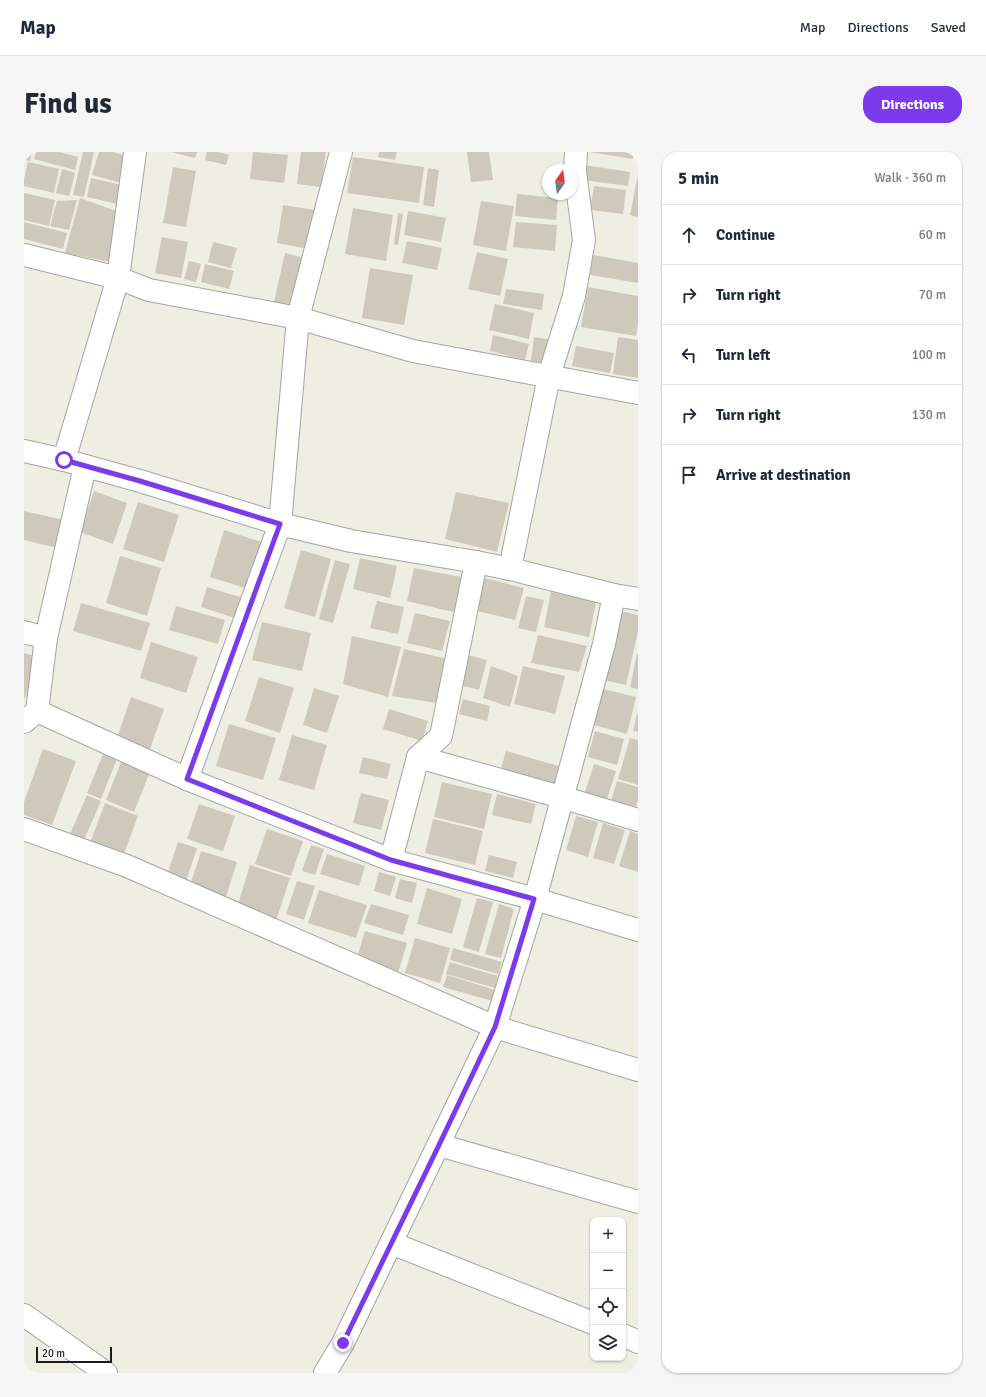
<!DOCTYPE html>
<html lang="en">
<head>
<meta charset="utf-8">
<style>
  body { margin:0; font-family:Signika,sans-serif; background:#f6f6f7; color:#1f2937 }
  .controls { position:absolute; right:12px; bottom:12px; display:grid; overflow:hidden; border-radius:8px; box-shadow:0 1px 3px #0004 }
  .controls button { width:36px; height:36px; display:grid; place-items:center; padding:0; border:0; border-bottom:1px solid #e0e1e3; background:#fff; color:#1f2937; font:20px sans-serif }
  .compass { position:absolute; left:518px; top:12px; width:36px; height:36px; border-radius:50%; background:#fff; box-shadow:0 1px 3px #0004; rotate:14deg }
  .scale { position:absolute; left:12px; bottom:10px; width:76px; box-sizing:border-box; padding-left:4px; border:2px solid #1d1d1d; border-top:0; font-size:11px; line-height:14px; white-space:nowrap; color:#1d1d1d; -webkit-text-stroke:3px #fff; paint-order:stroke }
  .stop { position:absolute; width:12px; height:12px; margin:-9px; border:3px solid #7c3aed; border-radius:50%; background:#fff }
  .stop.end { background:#7c3aed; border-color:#fff; box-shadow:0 1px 4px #0008 }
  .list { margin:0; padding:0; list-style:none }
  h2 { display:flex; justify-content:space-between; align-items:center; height:52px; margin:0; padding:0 16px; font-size:17px }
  h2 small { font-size:13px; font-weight:400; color:#747a83 }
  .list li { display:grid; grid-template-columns:26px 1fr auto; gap:12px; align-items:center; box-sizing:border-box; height:60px; padding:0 16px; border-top:1px solid #e0e1e3 }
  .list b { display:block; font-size:15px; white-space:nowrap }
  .list em { font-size:13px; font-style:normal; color:#747a83 }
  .icon { flex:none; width:22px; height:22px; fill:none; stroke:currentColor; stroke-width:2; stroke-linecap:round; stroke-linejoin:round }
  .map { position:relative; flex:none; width:614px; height:1221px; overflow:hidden; border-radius:16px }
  header { display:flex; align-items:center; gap:24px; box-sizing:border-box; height:56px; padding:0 20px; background:#fff; border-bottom:1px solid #e0e1e3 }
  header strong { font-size:19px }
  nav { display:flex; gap:22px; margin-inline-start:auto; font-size:14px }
  .intro { display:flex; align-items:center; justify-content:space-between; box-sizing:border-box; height:96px; padding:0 24px }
  h1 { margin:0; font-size:28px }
  .button { padding:10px 18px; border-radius:16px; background:#7c3aed; color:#fff; font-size:14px; font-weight:700 }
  main { display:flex; gap:24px; padding:0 24px }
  aside { flex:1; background:#fff; border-radius:16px; box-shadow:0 1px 3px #0004 }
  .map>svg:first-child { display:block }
  .building { fill:#cfc9bb }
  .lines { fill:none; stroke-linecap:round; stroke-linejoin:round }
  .street-casing { stroke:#a4a4a4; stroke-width:24 }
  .street { stroke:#fff; stroke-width:22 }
  .route { stroke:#7c3aed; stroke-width:5 }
</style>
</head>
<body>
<header>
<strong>Map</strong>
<nav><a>Map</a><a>Directions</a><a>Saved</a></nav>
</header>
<div class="intro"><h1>Find us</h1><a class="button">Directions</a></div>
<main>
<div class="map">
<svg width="614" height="1221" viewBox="0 0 614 1221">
  <rect width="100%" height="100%" fill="#efeee2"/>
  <g class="building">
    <polygon points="0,0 8,0 6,9 0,8"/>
    <polygon points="12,0 35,0 54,5 51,18 10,7"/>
    <polygon points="59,0 70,0 60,45 49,43"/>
    <polygon points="75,0 89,0 105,5 97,31 68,23"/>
    <polygon points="147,0 173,0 171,6"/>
    <polygon points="183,0 194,0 205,3 202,13 181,8"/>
    <polygon points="229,0 264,3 260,31 226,27"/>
    <polygon points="277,0 302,0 297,35 273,32"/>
    <polygon points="355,0 373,0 371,8 354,5"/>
    <polygon points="443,0 465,0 469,28 447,30"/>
    <polygon points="565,0 610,0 609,7"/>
    <polygon points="329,5 400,15 395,51 323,41"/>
    <polygon points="4,10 35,17 30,41 0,34 0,27"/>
    <polygon points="560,13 606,20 604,34 558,28"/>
    <polygon points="149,15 172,19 162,75 139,71"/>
    <polygon points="404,16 415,18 410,55 399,53"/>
    <polygon points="38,17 51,21 45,44 32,41"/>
    <polygon points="67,26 98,33 93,52 63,45"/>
    <polygon points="613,27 614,27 614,65 606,63"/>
    <polygon points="570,34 602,38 599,62 566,58"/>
    <polygon points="0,41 31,48 25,74 0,68"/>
    <polygon points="493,42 534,46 532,68 491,64"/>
    <polygon points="56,46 98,61 86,110 41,101"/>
    <polygon points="53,48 45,78 26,74 33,49"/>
    <polygon points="457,49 490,54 482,99 449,93"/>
    <polygon points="259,53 297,59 290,98 253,91"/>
    <polygon points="329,56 369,63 362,109 321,102"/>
    <polygon points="384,59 422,66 417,90 380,83"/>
    <polygon points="374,61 379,62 374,93 370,92"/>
    <polygon points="0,70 43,81 39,97 0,87"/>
    <polygon points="492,70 533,73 531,99 489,95"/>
    <polygon points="138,85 164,90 157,126 131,121"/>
    <polygon points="383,89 418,96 413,118 378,111"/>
    <polygon points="189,90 213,96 207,116 184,110"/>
    <polygon points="453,100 484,107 476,144 444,137"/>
    <polygon points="261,101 284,107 273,155 250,150"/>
    <polygon points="569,103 614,111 614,131 566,123"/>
    <polygon points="165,109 177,112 172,130 160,127"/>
    <polygon points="181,112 210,119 205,137 177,130"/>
    <polygon points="346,116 389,123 380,173 338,166"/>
    <polygon points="564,135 614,144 614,172 612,184 557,175"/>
    <polygon points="482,137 520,142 518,158 479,152"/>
    <polygon points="471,152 510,161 505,187 465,178"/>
    <polygon points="469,183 505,192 501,208 466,199"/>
    <polygon points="510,185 529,188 525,212 507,209"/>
    <polygon points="594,185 614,188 614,226 589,222"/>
    <polygon points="552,194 590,201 586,221 548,214"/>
    <polygon points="70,339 103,351 89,392 56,380"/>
    <polygon points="432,340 485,351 473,400 421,387"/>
    <polygon points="114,350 155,363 140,410 99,397"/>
    <polygon points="0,359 40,368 33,396 0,388"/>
    <polygon points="200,378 241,391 227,438 186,425"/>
    <polygon points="277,398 307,407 291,465 260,456"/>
    <polygon points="96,404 137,416 123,464 82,451"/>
    <polygon points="336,406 373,414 366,446 329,437"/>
    <polygon points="311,408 326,412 309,471 295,467"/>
    <polygon points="390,416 437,425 433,461 383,449"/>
    <polygon points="457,425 500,436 491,468 449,458"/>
    <polygon points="183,435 226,448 220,469 177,455"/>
    <polygon points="527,440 572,450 565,485 520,475"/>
    <polygon points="502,444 520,448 512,480 494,476"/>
    <polygon points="353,449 380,455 374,482 346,476"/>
    <polygon points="57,451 126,471 117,499 49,479"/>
    <polygon points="152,454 201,468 194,492 145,478"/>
    <polygon points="596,459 614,463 614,479 602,533 580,528"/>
    <polygon points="391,461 426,469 418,499 383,491"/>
    <polygon points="238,470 287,481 278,519 228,508"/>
    <polygon points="514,483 563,494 555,520 507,511"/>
    <polygon points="328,484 377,495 364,545 319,532"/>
    <polygon points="127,490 174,505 162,541 116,526"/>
    <polygon points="380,497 424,507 413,551 368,544"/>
    <polygon points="0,501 13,505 1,546 0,546"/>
    <polygon points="613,502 614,502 614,537 606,535"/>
    <polygon points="444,503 463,508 455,538 436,533"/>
    <polygon points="467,514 494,524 486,555 459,546"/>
    <polygon points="499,514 541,524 531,562 490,552"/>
    <polygon points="235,525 270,536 256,581 221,569"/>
    <polygon points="290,536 315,544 303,581 279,573"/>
    <polygon points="579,537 612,545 603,582 570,573"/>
    <polygon points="107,545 140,557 126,597 93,586"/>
    <polygon points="439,547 466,554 463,569 435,562"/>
    <polygon points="365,557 404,569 398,589 359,577"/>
    <polygon points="613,562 614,563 614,580 609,579"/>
    <polygon points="205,572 252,586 239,628 192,614"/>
    <polygon points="571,579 600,587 593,613 564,605"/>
    <polygon points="268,583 303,593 290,638 255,628"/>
    <polygon points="606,586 614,588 614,633 594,627"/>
    <polygon points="19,597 52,609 28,673 0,663 0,650"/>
    <polygon points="482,599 535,614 529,635 476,620"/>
    <polygon points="79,602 93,607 77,647 63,641"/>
    <polygon points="339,605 367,612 363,627 335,621"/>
    <polygon points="97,610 125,622 110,660 82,648"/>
    <polygon points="570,612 592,619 581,653 559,646"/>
    <polygon points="593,629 614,635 614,648 610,660 586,653"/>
    <polygon points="418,630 468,642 460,677 410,665"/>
    <polygon points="337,641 365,648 357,678 329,671"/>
    <polygon points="473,642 512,652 507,672 468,663"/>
    <polygon points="63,643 77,649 60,688 46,682"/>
    <polygon points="81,651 114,664 99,704 66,691"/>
    <polygon points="175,652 211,664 199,699 163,687"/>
    <polygon points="552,664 574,670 564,705 542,698"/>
    <polygon points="409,667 459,679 451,713 401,701"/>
    <polygon points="579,671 601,678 590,712 569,706"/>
    <polygon points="243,677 279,689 267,724 231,712"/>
    <polygon points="606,679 614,682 614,720 595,714"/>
    <polygon points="154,690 173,696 161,732 142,726"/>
    <polygon points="287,693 300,697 291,723 278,719"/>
    <polygon points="177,699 213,710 202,745 166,734"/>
    <polygon points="303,702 341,714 335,734 296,722"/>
    <polygon points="465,703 493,710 489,726 461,719"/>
    <polygon points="226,713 266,726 251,772 212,759"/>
    <polygon points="355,720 372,725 366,744 350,739"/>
    <polygon points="376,727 393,731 388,751 371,746"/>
    <polygon points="273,729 291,734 280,768 262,762"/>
    <polygon points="403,736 438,747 428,782 393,772"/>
    <polygon points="295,738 343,753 332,786 284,771"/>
    <polygon points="453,746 469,750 455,800 439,795"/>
    <polygon points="347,752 385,763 379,783 340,771"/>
    <polygon points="475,752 490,757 477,806 461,802"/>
    <polygon points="341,779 383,791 374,821 332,809"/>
    <polygon points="391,786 426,796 416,831 381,821"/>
    <polygon points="429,796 478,810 474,822 426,808"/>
    <polygon points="426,810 474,824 471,836 422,822"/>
    <polygon points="423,823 471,838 468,849 419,835"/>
  </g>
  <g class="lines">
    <defs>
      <g id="street">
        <polyline points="0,103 94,126 125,138 274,166 389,199 614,241"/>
        <polyline points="0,299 40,308 116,329 256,372 327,389 452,410 486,417 590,443 614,447"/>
        <polyline points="40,308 94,126 111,0"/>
        <polyline points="486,417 525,224 550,144 560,88 551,19 552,0"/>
        <polyline points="0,480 22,486"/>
        <polyline points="13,559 163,627 367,708 511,747 614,778"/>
        <polyline points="0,570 13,559 22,486 61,314"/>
        <polyline points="394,605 537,645 614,668"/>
        <polyline points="163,627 256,372 274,166 317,0"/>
        <polyline points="0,677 103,714 471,875 614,918"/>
        <polyline points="367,708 394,605 417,584 452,410"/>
        <polyline points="415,993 614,1050"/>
        <polyline points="0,1163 82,1221"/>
        <polyline points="569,1171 367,1091 471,875 511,747 580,492 590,443"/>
        <polyline points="599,1183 614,1190"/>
        <polyline points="301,1221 319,1191 367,1091"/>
      </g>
    </defs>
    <use href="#street" class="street-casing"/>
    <use href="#street" class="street"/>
  </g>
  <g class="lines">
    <polyline class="route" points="40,308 116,329 256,372 163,627 367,708 510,747 471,875 415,993 319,1191"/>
  </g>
</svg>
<div class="controls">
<button>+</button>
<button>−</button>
<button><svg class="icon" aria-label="locate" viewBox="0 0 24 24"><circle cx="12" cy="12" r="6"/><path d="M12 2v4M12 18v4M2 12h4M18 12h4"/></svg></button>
<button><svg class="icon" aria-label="layers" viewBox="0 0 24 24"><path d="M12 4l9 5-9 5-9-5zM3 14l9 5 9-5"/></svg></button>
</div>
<svg class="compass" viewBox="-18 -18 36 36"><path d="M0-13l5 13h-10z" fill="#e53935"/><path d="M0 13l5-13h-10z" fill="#747a83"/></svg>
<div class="scale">20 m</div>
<div class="stop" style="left:40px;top:308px"></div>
<div class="stop end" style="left:319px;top:1191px"></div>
</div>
<aside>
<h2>5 min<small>Walk · 360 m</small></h2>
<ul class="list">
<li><svg class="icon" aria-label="ahead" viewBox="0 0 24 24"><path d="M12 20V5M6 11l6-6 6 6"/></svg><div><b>Continue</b></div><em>60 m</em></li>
<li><svg class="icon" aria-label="right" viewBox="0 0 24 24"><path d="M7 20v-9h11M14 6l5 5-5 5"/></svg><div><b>Turn right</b></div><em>70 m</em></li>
<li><svg class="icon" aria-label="left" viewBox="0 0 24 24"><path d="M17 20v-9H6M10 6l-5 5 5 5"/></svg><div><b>Turn left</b></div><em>100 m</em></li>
<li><svg class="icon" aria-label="right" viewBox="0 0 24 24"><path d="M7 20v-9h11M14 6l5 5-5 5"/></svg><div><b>Turn right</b></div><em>130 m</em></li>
<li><svg class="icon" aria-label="arrive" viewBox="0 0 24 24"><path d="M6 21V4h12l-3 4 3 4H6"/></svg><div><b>Arrive at destination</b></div></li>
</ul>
</aside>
</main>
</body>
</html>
